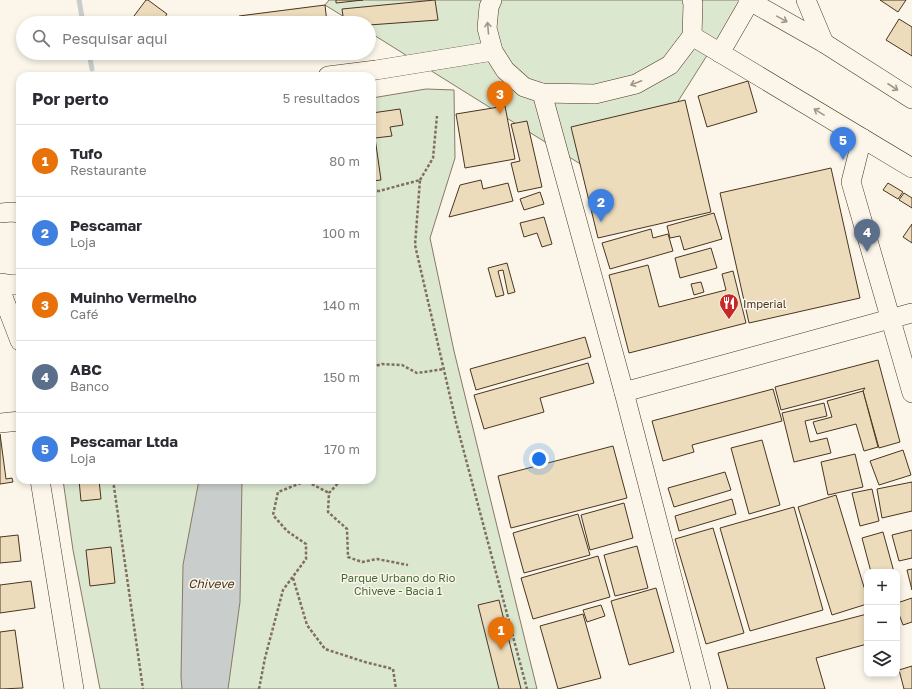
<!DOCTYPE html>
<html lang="pt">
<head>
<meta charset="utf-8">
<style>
  body { margin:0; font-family:"Golos Text",sans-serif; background:#f2f2f3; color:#2b2b33 }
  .controls { position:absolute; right:12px; bottom:12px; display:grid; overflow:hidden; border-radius:8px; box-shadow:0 2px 6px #0003 }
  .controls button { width:36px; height:36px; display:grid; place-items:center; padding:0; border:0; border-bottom:1px solid #e1e1e2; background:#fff; color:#2b2b33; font:20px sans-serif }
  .you { position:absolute; left:539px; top:459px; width:14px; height:14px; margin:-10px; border:3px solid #fff; border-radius:50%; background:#1a73e8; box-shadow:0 0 0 6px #1a73e833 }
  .badge { display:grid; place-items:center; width:26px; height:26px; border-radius:50%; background:#7c3aed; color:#fff; font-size:13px; font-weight:700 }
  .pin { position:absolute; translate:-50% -33px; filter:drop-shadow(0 1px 2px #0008) }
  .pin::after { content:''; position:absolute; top:21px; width:14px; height:12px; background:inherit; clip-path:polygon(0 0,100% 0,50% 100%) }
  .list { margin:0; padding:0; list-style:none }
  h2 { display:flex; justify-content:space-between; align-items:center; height:52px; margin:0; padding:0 16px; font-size:17px }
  h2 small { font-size:13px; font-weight:400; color:#7c7c81 }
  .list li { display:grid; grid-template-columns:26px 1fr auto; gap:12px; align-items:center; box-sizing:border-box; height:72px; padding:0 16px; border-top:1px solid #e1e1e2 }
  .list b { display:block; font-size:15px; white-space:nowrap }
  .list p { margin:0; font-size:13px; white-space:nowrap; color:#7c7c81 }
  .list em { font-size:13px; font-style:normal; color:#7c7c81 }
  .icon { flex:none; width:22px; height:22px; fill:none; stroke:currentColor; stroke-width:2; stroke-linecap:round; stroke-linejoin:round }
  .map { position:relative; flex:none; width:912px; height:689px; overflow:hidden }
  .search { position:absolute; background:#fff; box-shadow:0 2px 6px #0003; left:16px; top:16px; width:360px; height:44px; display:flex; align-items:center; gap:10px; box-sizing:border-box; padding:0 14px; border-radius:22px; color:#7c7c81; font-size:15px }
  .panel { position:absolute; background:#fff; box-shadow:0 2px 6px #0003; left:16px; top:72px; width:360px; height:412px; border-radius:12px }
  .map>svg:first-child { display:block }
  .green { fill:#dce7d0; stroke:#887966 }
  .water { fill:#c9cecd; stroke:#887966 }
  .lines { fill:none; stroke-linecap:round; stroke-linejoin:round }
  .stream { stroke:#c9cecd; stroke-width:5 }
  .building { fill:#ecdcbc; stroke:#4a3520 }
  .minor-casing { stroke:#4a3520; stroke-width:20 }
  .path { stroke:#7f6f5c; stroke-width:2.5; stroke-dasharray:3 2; stroke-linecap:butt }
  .minor { stroke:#fbf6e9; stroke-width:19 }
  .oneway { stroke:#a29684 }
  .labels { text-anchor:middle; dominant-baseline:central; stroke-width:3; stroke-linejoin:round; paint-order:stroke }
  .poi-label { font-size:11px; fill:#4a3520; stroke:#fbf6e9; text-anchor:start }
  .park-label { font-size:11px; fill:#436837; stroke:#fbf6e9 }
  .water-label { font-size:12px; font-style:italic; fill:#4a3520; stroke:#fbf6e9 }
</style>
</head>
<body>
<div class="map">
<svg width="912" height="689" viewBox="0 0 912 689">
  <rect width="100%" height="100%" fill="#fbf6e9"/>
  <g class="green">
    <polygon points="329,0 742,0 622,190 369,32 369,23 354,23 325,5"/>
    <polygon points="426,89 454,90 455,158 430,238 454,351 537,689 100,689 73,550 63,480 372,480 372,98"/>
  </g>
  <polygon class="water" points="199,480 242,480 240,602 228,689 182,689 181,677 183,565"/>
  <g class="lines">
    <g class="stream">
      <polyline points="79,0 83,23"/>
      <polyline points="89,53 92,69"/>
    </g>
  </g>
  <g class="building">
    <polygon points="146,0 148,0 167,14 161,23 145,23 134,16"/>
    <polygon points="336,0 363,0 336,3"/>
    <polygon points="435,0 438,20 369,25 369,23 344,23 342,9"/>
    <polygon points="880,0 906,0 898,12"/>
    <polygon points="325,5 327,23 240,23 239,16"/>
    <polygon points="899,19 912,27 912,56 886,40"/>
    <polygon points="748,81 757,112 707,127 698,96"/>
    <polygon points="685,100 711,212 598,238 571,127"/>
    <polygon points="505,106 515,159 465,168 456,114"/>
    <polygon points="400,109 403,125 390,127 392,136 375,138 381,180 372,181 372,113"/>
    <polygon points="527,121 542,187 518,192 511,163 520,161 511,124"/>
    <polygon points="831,168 860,298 749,323 720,193"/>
    <polygon points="481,180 483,189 508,183 513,201 449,217 460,185"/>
    <polygon points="888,183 903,192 898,199 883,190"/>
    <polygon points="540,192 544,204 524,210 520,199"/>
    <polygon points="904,193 912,198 912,208 899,200"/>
    <polygon points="714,213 722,239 684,250 680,236 670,238 667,226"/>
    <polygon points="544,217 552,244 542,247 537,233 524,237 520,223"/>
    <polygon points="912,224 912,243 903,237"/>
    <polygon points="651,229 653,238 668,234 673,251 610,269 602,243"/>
    <polygon points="711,248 717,268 680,278 675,258"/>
    <polygon points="507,263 515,292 508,294 503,270 498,271 504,295 496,297 488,268"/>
    <polygon points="648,265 659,307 726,290 722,274 733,271 746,323 629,353 609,275"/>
    <polygon points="701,282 704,292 694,295 691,284"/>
    <polygon points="585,337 591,357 476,390 470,369"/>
    <polygon points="878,360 900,442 879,448 863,391 865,388 781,410 775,387"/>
    <polygon points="588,363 594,383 540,398 544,412 484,429 474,395"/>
    <polygon points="773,389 782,421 692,445 694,452 663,461 652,421"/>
    <polygon points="863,391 878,447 864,451 856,424 817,434 813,422 832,417 827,401"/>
    <polygon points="824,403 827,416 805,421 810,442 827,438 831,453 794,462 782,413"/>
    <polygon points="0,434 6,479 12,478 13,482 0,484"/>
    <polygon points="762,440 780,505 749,514 731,448"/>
    <polygon points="613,446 627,498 511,528 498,476"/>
    <polygon points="903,450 911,475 879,485 870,461"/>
    <polygon points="855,454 863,487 828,495 821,462"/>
    <polygon points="725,472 731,490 674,507 668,488"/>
    <polygon points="79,480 99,480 101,499 81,501"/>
    <polygon points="912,482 912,511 882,518 877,489"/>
    <polygon points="872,489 879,521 860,526 852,493"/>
    <polygon points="836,495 867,597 867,604 832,615 798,507"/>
    <polygon points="732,499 736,514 679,531 675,516"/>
    <polygon points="624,503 633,538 590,550 581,515"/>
    <polygon points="794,507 823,610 750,631 720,528"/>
    <polygon points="578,514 590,555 524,573 513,533"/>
    <polygon points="713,528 744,633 706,644 675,539"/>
    <polygon points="912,530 912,558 899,561 892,535"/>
    <polygon points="883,532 894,572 871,572 862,538"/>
    <polygon points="18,535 21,561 0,563 0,537"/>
    <polygon points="637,546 648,588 615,596 604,555"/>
    <polygon points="111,547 115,583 90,586 86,550"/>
    <polygon points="598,556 610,597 533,619 521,578"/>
    <polygon points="912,569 912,590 907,570"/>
    <polygon points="31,581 35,608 0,613 0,585"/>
    <polygon points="656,588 674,652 629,665 611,601"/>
    <polygon points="912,598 912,622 903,625 897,609 897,603"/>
    <polygon points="499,600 521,689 499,689 478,605"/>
    <polygon points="601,605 605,616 587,622 583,610"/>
    <polygon points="583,614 601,678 558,689 540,626"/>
    <polygon points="867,614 867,644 816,658 825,689 728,689 718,653"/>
    <polygon points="15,630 23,688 0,689 0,632"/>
    <polygon points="912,666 912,689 904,689 899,670"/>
  </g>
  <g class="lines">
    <defs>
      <g id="minor">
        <polyline points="492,0 489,7 487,28 493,51 505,70 524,87 542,93 595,94 636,84 670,65 692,36 693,4 692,0"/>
        <polyline points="748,0 824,43 912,99"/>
        <polyline points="806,0 824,43"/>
        <polyline points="692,36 912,168"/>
        <polyline points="720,53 750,1"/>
        <polyline points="328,76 376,70 493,51"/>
        <polyline points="542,93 624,392 701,689"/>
        <polyline points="862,138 851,182 912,393"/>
        <polyline points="0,213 12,212 20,213"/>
        <polyline points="0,283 13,285 20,283"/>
        <polyline points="0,289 20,341"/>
        <polyline points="624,392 912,313"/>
        <polyline points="0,423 20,421"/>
        <polyline points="40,480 74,689"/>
      </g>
    </defs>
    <use href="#minor" class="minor-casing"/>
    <g class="path">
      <polyline points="420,180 433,158 437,116"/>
      <polyline points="372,191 379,191 420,180 415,245 456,422 527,689"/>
      <polyline points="372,367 382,364 402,365 417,373 444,369"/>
      <polyline points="113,480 143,689"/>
      <polyline points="341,480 329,493 328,512 347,529 348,557 362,562 377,559 408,565"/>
      <polyline points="293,578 307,625 325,649 365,662 393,669 396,689"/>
      <polyline points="259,689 265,658 283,590 306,559 306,544 287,531 273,515 278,492 306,481 329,493"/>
    </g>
    <use href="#minor" class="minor"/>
  </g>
  <defs><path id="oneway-shaft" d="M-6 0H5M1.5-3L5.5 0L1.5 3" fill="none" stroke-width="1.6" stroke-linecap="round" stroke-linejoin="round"/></defs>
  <g class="oneway">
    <use href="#oneway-shaft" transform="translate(782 19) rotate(29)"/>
    <use href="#oneway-shaft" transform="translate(488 28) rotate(-95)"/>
    <use href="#oneway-shaft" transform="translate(636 83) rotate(159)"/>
    <use href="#oneway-shaft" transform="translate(893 87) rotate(33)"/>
    <use href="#oneway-shaft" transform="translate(819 112) rotate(-149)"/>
  </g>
  <defs>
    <symbol id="restaurant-pin" viewBox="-11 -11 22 30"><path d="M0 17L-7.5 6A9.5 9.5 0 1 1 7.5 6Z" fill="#c62828" stroke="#fbf6e9"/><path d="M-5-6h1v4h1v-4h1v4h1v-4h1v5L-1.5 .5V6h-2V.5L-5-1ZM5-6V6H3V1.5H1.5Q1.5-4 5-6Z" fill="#fff"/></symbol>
  </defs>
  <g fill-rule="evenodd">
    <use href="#restaurant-pin" x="718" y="292" width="22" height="30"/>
  </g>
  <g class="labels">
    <g class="poi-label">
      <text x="743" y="303">Imperial</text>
    </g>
    <g class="park-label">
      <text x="398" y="577">Parque Urbano do Rio<tspan x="398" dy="13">Chiveve - Bacia 1</tspan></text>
    </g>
    <g class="water-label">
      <text x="211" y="583">Chiveve</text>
    </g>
  </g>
</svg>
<div class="controls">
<button>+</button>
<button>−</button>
<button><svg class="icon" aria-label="layers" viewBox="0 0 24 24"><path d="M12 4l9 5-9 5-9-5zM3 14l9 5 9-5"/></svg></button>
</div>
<div class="you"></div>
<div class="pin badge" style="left:501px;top:650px;background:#e8710a">1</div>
<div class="pin badge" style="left:601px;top:222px;background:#3f7fe0">2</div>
<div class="pin badge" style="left:500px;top:114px;background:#e8710a">3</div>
<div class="pin badge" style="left:867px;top:252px;background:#5c6f8a">4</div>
<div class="pin badge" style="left:843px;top:160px;background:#3f7fe0">5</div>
<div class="search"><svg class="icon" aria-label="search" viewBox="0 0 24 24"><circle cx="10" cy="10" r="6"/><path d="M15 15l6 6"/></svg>Pesquisar aqui</div>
<section class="panel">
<h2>Por perto<small>5 resultados</small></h2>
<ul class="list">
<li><span class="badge" style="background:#e8710a">1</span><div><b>Tufo</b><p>Restaurante</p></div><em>80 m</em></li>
<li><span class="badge" style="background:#3f7fe0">2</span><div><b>Pescamar</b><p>Loja</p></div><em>100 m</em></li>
<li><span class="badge" style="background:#e8710a">3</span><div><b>Muinho Vermelho</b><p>Café</p></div><em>140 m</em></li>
<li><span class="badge" style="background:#5c6f8a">4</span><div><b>ABC</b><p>Banco</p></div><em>150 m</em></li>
<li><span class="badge" style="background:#3f7fe0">5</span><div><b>Pescamar Ltda</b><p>Loja</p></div><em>170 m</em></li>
</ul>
</section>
</div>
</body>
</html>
